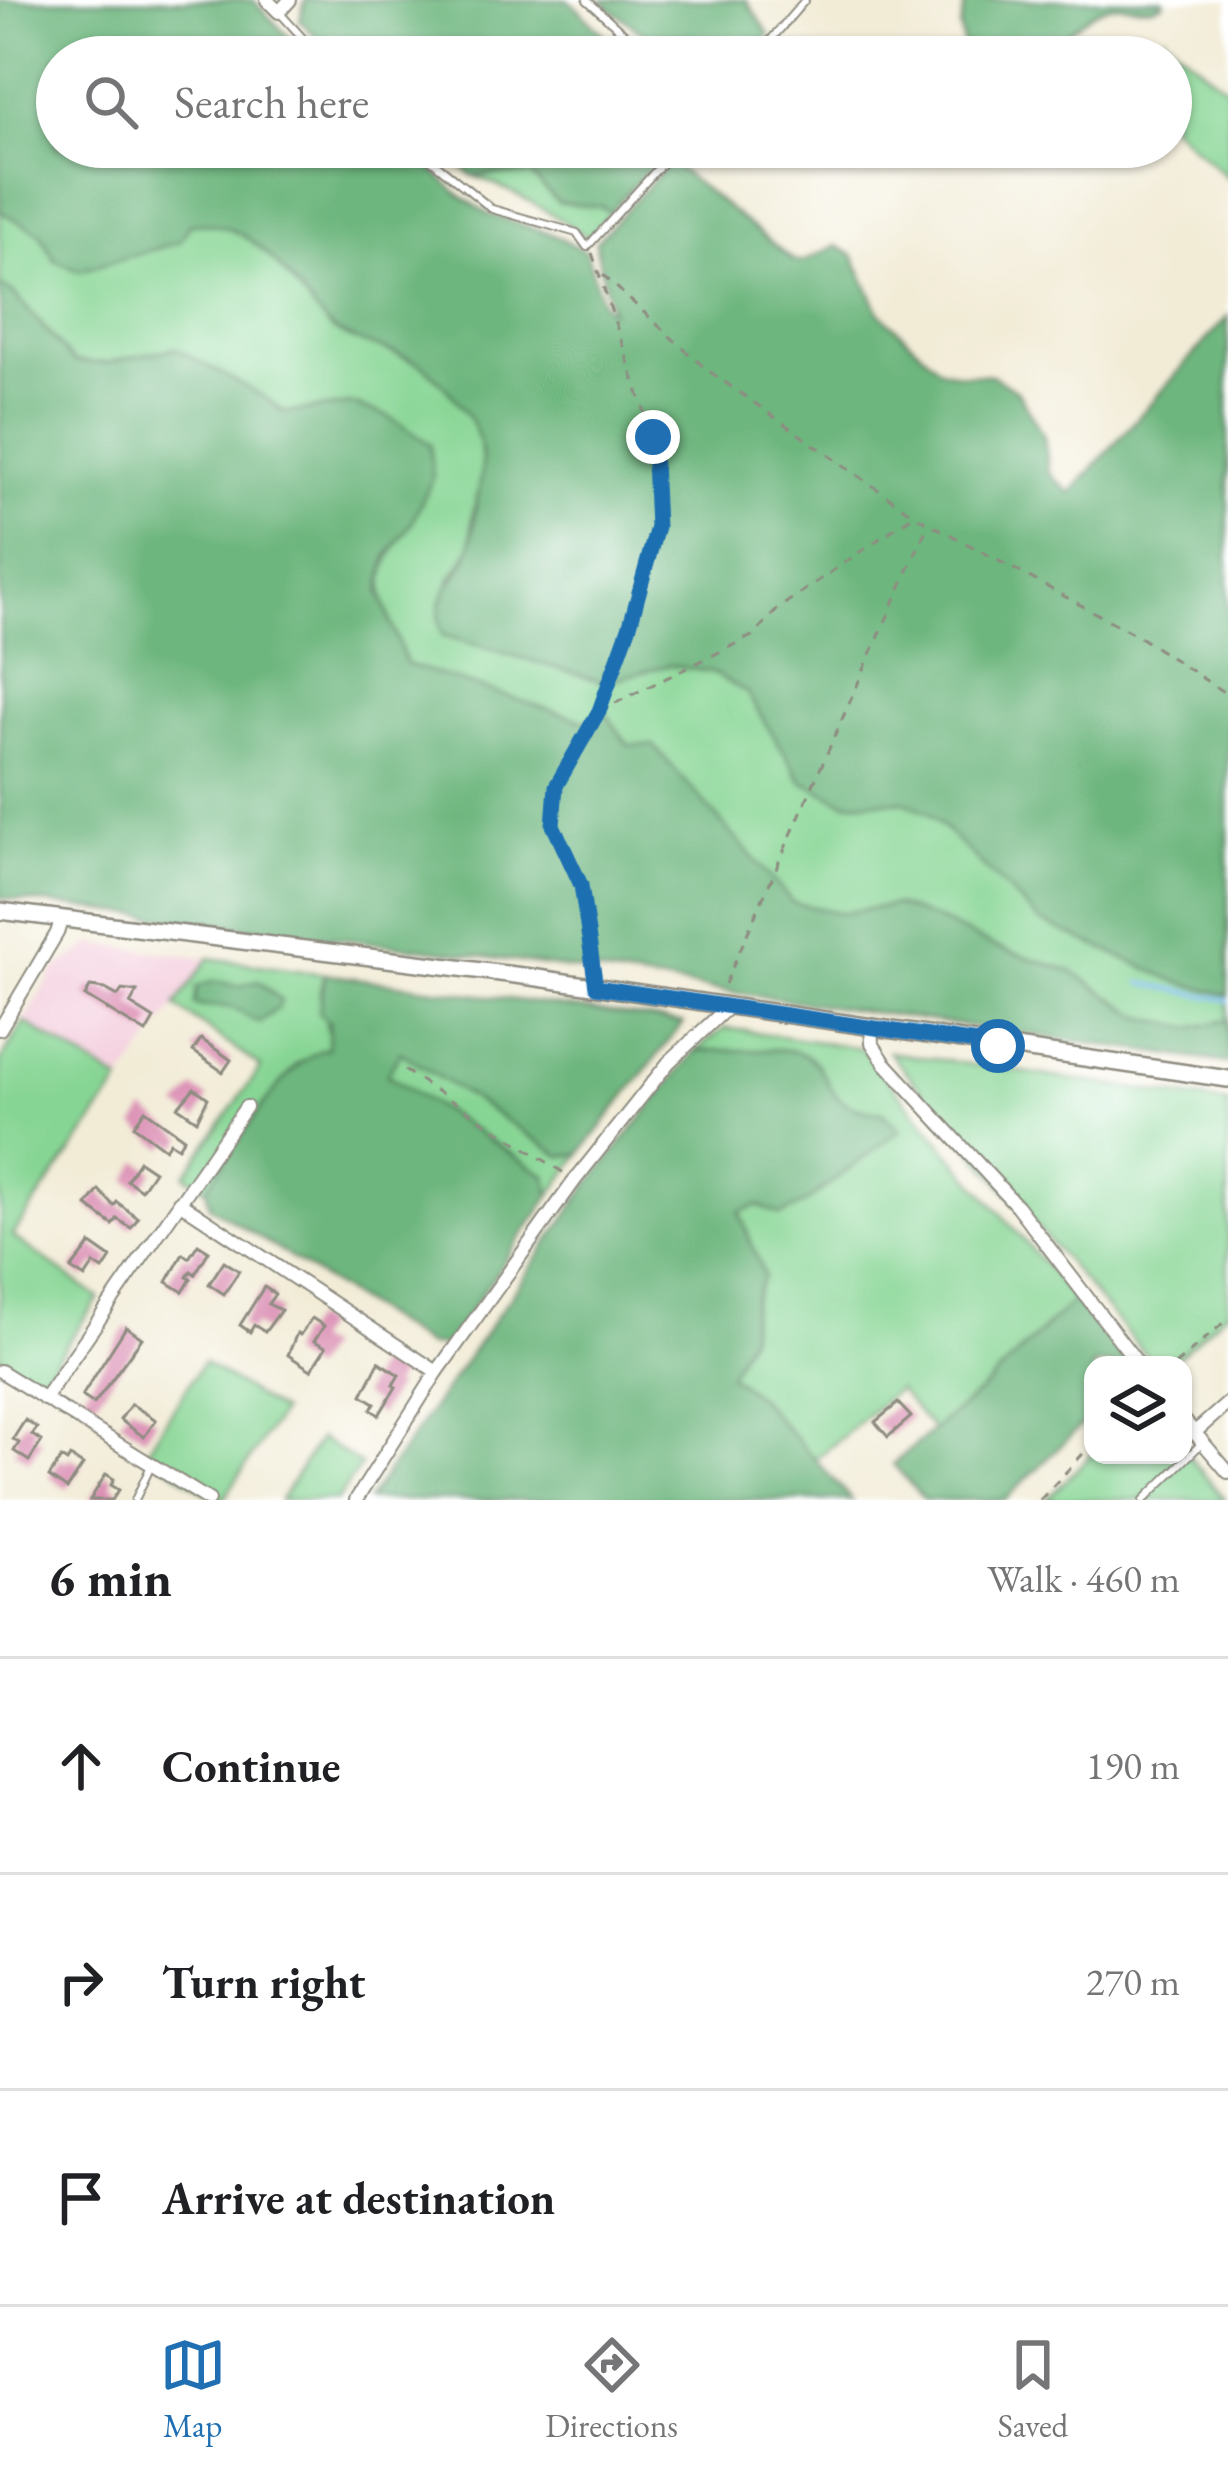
<!DOCTYPE html>
<html lang="en">
<head>
<meta charset="utf-8">
<style>
  body { margin:0; font-family:"EB Garamond",serif; background:#f2f2f2; color:#202124 }
  .controls { position:absolute; right:36px; bottom:36px; display:grid; overflow:hidden; border-radius:24px; box-shadow:0 3px 9px #0004 }
  .controls button { width:108px; height:108px; display:grid; place-items:center; padding:0; border:0; border-bottom:3px solid #e0e0e0; background:#fff; color:#202124; font:60px sans-serif }
  .stop { position:absolute; width:36px; height:36px; margin:-27px; border:9px solid #1f6fb2; border-radius:50%; background:#fff }
  .stop.end { background:#1f6fb2; border-color:#fff; box-shadow:0 3px 12px #0008 }
  .list { margin:0; padding:0; list-style:none }
  h2 { display:flex; justify-content:space-between; align-items:center; height:156px; margin:0; padding:0 48px; font-size:51px }
  h2 small { font-size:39px; font-weight:400; color:#757577 }
  .list li { display:grid; grid-template-columns:78px 1fr auto; gap:36px; align-items:center; box-sizing:border-box; height:216px; padding:0 48px; border-top:3px solid #e0e0e0 }
  .list b { display:block; font-size:45px; white-space:nowrap }
  .list em { font-size:39px; font-style:normal; color:#757577 }
  .icon { flex:none; width:66px; height:66px; fill:none; stroke:currentColor; stroke-width:2; stroke-linecap:round; stroke-linejoin:round }
  .map { position:relative; flex:none; width:1228px; height:1500px; overflow:hidden }
  .search { position:absolute; background:#fff; box-shadow:0 3px 9px #0004; left:36px; right:36px; top:36px; height:132px; display:flex; align-items:center; gap:30px; box-sizing:border-box; padding:0 42px; border-radius:66px; color:#757577; font-size:45px }
  .sheet { height:804px; background:#fff }
  nav { display:flex; justify-content:space-around; align-items:center; box-sizing:border-box; height:168px; border-top:3px solid #e0e0e0; background:#fff; font-size:33px; color:#757577 }
  nav a { display:grid; justify-items:center; gap:6px }
  nav .on { color:#1f6fb2 }
  .map>svg:first-child { display:block }
  .built { fill:#f4cfde }
  .green { fill:#87d594; stroke:#598060; stroke-width:3 }
  .forest { fill:#6db67e; stroke:#4c7054; stroke-width:3 }
  .lines { fill:none; stroke-linecap:round; stroke-linejoin:round }
  .stream { stroke:#79b9ed; stroke-width:4.5 }
  .building { fill:#db8fb4 }
  .service-casing { stroke:#8e8c81; stroke-width:10 }
  .minor-casing { stroke:#8e8c81; stroke-width:16 }
  .tertiary-casing { stroke:#8e8c81; stroke-width:20 }
  .path { stroke:#8e8c81; stroke-width:3; stroke-dasharray:9 9; stroke-linecap:butt }
  .service { stroke:#fff; stroke-width:6 }
  .minor { stroke:#fff; stroke-width:12 }
  .tertiary { stroke:#fff; stroke-width:15 }
  .route { stroke:#1f6fb2; stroke-width:15 }
</style>
</head>
<body>
<div class="map">
<svg width="1228" height="1500" viewBox="0 0 1228 1500">
  <rect width="100%" height="100%" fill="#fff"/>
  <filter id="ink" filterUnits="userSpaceOnUse"><feTurbulence type="fractalNoise" baseFrequency=".00833" numOctaves="2"/><feDisplacementMap in="SourceGraphic" scale="24" xChannelSelector="R" yChannelSelector="G"/><feConvolveMatrix kernelMatrix="1 2 1 2 8 2 1 2 1" color-interpolation-filters="sRGB"/></filter>
  <filter id="wash" filterUnits="userSpaceOnUse"><feTurbulence type="fractalNoise" baseFrequency=".004" numOctaves="4" result="noise"/><feDisplacementMap in="SourceGraphic" scale="48" xChannelSelector="R" yChannelSelector="G"/><feGaussianBlur stdDeviation="2.7" result="paint"/><feColorMatrix in="noise" values="0 0 0 0 0 0 0 0 0 0 0 0 0 0 0 0 0 1.4 0 .05"/><feComposite in="paint" operator="in"/></filter>
  <g filter="url(#wash)">
    <rect width="100%" height="100%" fill="#f2ecd7"/>
    <polygon class="built" points="93,944 209,958 121,1082 24,1022 55,969"/>
    <g class="green">
      <polygon points="1163,36 1228,89 1228,178 1171,126 1171,57 1147,57"/>
      <path d="M530,174L559,202L602,207L610,212L588,238C551,211 514,191 471,175Z"/>
      <path d="M0,211L40,233L55,260L189,224L210,222L231,227L260,244L332,329L424,365L464,407L481,440L483,473L472,517L471,548L450,580L603,682L669,665L710,672L746,692L802,781L844,802L903,801L928,813L1040,921L1178,982L1228,995V1020L1192,1028L1141,1017L1072,971L995,947L938,920L896,905L842,913L793,903L628,745L606,713L588,723L405,664C381,596 367,584 412,522L352,405L284,413L266,398L175,348L106,363L74,362L14,293L0,285Z"/>
      <polygon points="209,958 325,974 320,994 330,1042 328,1048 296,1065 206,1189 185,1175 261,1067 175,1006"/>
      <polygon points="24,1022 121,1082 12,1236 99,1298 45,1374 27,1375 0,1358 0,1062"/>
      <path d="M725,1028L861,1048L1074,1300L977,1394L933,1430L898,1389L815,1460L756,1395L729,1375L749,1336L753,1301L764,1276L739,1211L758,1205L882,1113C843,1110 833,1098 817,1065L784,1051H695Z"/>
      <polygon points="401,1051 561,1156 580,1154 551,1195 546,1176 386,1074"/>
      <polygon points="889,1052 1228,1103 1228,1310 1169,1365 1154,1365"/>
      <polygon points="203,1362 281,1412 223,1500 217,1500 146,1452"/>
      <polygon points="320,1438 361,1465 337,1500 280,1500"/>
      <polygon points="1183,1449 1225,1500 1046,1500 1093,1453 1183,1455"/>
    </g>
    <g class="forest">
      <path d="M0,0H253L308,57H57V147H407L460,195L490,215L549,233L586,251L603,305L611,310L595,243L670,162L793,260L802,262L836,246L853,255L880,313L940,369L959,374L992,375L1018,392L1044,437L1049,473L1071,493L1228,316V995L1178,982L1040,921L928,813L903,801L844,802L802,781L746,692L711,672L669,665L604,682L442,635C429,586 464,581 471,544C474,526 475,508 479,489C490,445 472,415 442,384C436,378 429,369 422,365C392,346 347,346 323,320C285,277 254,218 190,224L180,242L79,271L55,260L40,233L0,211Z"/>
      <polygon points="305,0 569,0 627,57 336,57 300,20"/>
      <path d="M600,0H746L769,35L750,57H670C649,34 623,20 600,0Z"/>
      <path d="M966,0H1164V3C1145,14 1126,1 1106,7C1083,15 1060,41 1042,57H966L960,28Z"/>
      <polygon points="438,147 668,147 610,212 602,207 558,202 530,174 471,175"/>
      <polygon points="0,285 13,293 74,362 106,363 175,348 266,398 284,413 352,404 388,416 430,444 433,478 412,522 387,557 380,592 406,664 588,722 605,712 628,745 653,745 793,903 842,913 896,905 938,920 995,947 1072,971 1141,1017 1192,1028 1228,1020 1228,1063 450,952 0,898"/>
      <path d="M325,974L683,1023L580,1154L561,1156L400,1052L387,1075L546,1176L551,1195L446,1345L428,1346L210,1206L206,1189C233,1150 287,1056 328,1048L329,1022L319,1013Z"/>
      <path d="M214,981L239,986L258,981L281,1000L278,1008L260,1022C248,1020 245,1014 235,1009C223,1003 208,1009 195,1005L197,987Z"/>
      <path d="M732,1050C752,1052 782,1046 800,1053C837,1067 815,1108 882,1112L900,1130L805,1203L781,1215L758,1205L739,1212L764,1276L753,1301L749,1336L729,1375L756,1395L852,1500H368L589,1184L695,1051Z"/>
      <polygon points="1074,1300 1129,1365 1093,1365 1093,1414 1005,1500 924,1500 893,1464 977,1394"/>
    </g>
    <g class="lines">
      <polyline class="stream" points="1141,983 1228,1000"/>
    </g>
    <g id="blocks">
      <g class="building">
        <polygon points="90,987 105,989 118,996 122,990 137,992 130,1004 154,1019 146,1033 85,996"/>
        <polygon points="201,1039 231,1060 223,1072 193,1051"/>
        <polygon points="194,1088 208,1098 197,1120 178,1107"/>
        <polygon points="145,1110 184,1138 178,1147 170,1142 165,1149 134,1126"/>
        <polygon points="139,1161 154,1171 141,1190 127,1180"/>
        <polygon points="99,1190 114,1206 117,1202 138,1218 131,1228 117,1219 113,1225 87,1206"/>
        <polygon points="91,1244 111,1258 103,1270 94,1264 85,1278 71,1269"/>
        <polygon points="198,1244 209,1251 195,1274 191,1271 187,1277 191,1279 183,1292 167,1282 183,1254 189,1258"/>
        <polygon points="224,1261 239,1271 224,1294 209,1284"/>
        <polygon points="264,1287 275,1294 268,1304 281,1310 265,1332 254,1325 250,1332 240,1325"/>
        <polygon points="312,1318 324,1326 314,1341 326,1347 311,1370 288,1355 297,1333 300,1335"/>
        <polygon points="126,1327 142,1338 94,1404 82,1396"/>
        <polygon points="379,1362 399,1375 393,1385 396,1387 379,1415 371,1409 375,1403 362,1395"/>
        <polygon points="898,1403 911,1417 888,1437 875,1422"/>
        <polygon points="131,1404 156,1420 144,1437 120,1420"/>
        <polygon points="25,1420 37,1428 32,1435 42,1441 29,1461 14,1451 19,1443 13,1439"/>
        <polygon points="70,1457 83,1465 67,1489 49,1477 61,1458 67,1462"/>
        <polygon points="106,1474 114,1479 111,1485 119,1490 112,1500 90,1500"/>
      </g>
    </g>
  </g>
  <g filter="url(#ink)">
    <use href="#blocks" fill-opacity="0" stroke="#8e8c81" stroke-width="3"/>
    <g class="lines">
      <defs>
        <g id="service">
          <polyline points="587,0 650,57"/>
          <polyline points="279,12 320,57"/>
          <polyline points="756,57 805,0"/>
          <polyline points="415,147 492,209 577,233 587,247 677,147"/>
          <polyline points="135,1500 150,1468"/>
          <polyline points="1144,1500 1202,1443"/>
        </g>
        <g id="minor">
          <polyline points="267,0 279,12 290,0"/>
          <polyline points="871,1027 872,1043 885,1063 1017,1206 1139,1365"/>
          <polyline points="0,1029 57,933 62,918"/>
          <polyline points="179,1202 437,1372"/>
          <polyline points="0,1371 209,1500"/>
          <polyline points="44,1399 246,1107"/>
          <polyline points="1183,1419 1228,1472"/>
          <polyline points="1194,1433 1228,1403"/>
          <polyline points="356,1500 437,1372 575,1180 669,1062 728,1007"/>
        </g>
        <polyline id="tertiary" points="0,911 531,977 1228,1079"/>
      </defs>
      <use href="#service" class="service-casing"/>
      <use href="#minor" class="minor-casing"/>
      <use href="#tertiary" class="tertiary-casing"/>
      <g class="path">
        <polyline points="592,253 653,437 657,527 630,625 599,711 556,786 553,825 581,885 595,973"/>
        <polyline points="603,275 706,369 913,514"/>
        <polyline points="599,711 752,636 780,607 914,515 1138,636 1228,695"/>
        <polyline points="725,984 928,525"/>
        <polyline points="404,1070 564,1173"/>
        <polyline points="1175,1365 1228,1319"/>
        <polyline points="1040,1500 1093,1443"/>
      </g>
      <use href="#service" class="service"/>
      <use href="#minor" class="minor"/>
      <use href="#tertiary" class="tertiary"/>
    </g>
  </g>
  <g class="lines" filter="url(#ink)">
    <polyline class="route" points="653,437 657,527 630,625 599,711 556,786 553,825 581,885 596,987 998,1046"/>
  </g>
</svg>
<div class="controls">
<button><svg class="icon" aria-label="layers" viewBox="0 0 24 24"><path d="M12 4l9 5-9 5-9-5zM3 14l9 5 9-5"/></svg></button>
</div>
<div class="stop" style="left:998px;top:1046px"></div>
<div class="stop end" style="left:653px;top:437px"></div>
<div class="search"><svg class="icon" aria-label="search" viewBox="0 0 24 24"><circle cx="10" cy="10" r="6"/><path d="M15 15l6 6"/></svg>Search here</div>
</div>
<section class="sheet">
<h2>6 min<small>Walk · 460 m</small></h2>
<ul class="list">
<li><svg class="icon" aria-label="ahead" viewBox="0 0 24 24"><path d="M12 20V5M6 11l6-6 6 6"/></svg><div><b>Continue</b></div><em>190 m</em></li>
<li><svg class="icon" aria-label="right" viewBox="0 0 24 24"><path d="M7 20v-9h11M14 6l5 5-5 5"/></svg><div><b>Turn right</b></div><em>270 m</em></li>
<li><svg class="icon" aria-label="arrive" viewBox="0 0 24 24"><path d="M6 21V4h12l-3 4 3 4H6"/></svg><div><b>Arrive at destination</b></div></li>
</ul>
</section>
<nav>
<a class="on"><svg class="icon" aria-label="map" viewBox="0 0 24 24"><path d="M3 6l6-2 6 2 6-2v14l-6 2-6-2-6 2zM9 4v14M15 6v14"/></svg>Map</a>
<a><svg class="icon" aria-label="directions" viewBox="0 0 24 24"><path d="M12 3l9 9-9 9-9-9zM9 14v-3h6M13 9l2 2-2 2"/></svg>Directions</a>
<a><svg class="icon" aria-label="saved" viewBox="0 0 24 24"><path d="M7 4h10v16l-5-4-5 4z"/></svg>Saved</a>
</nav>
</body>
</html>
